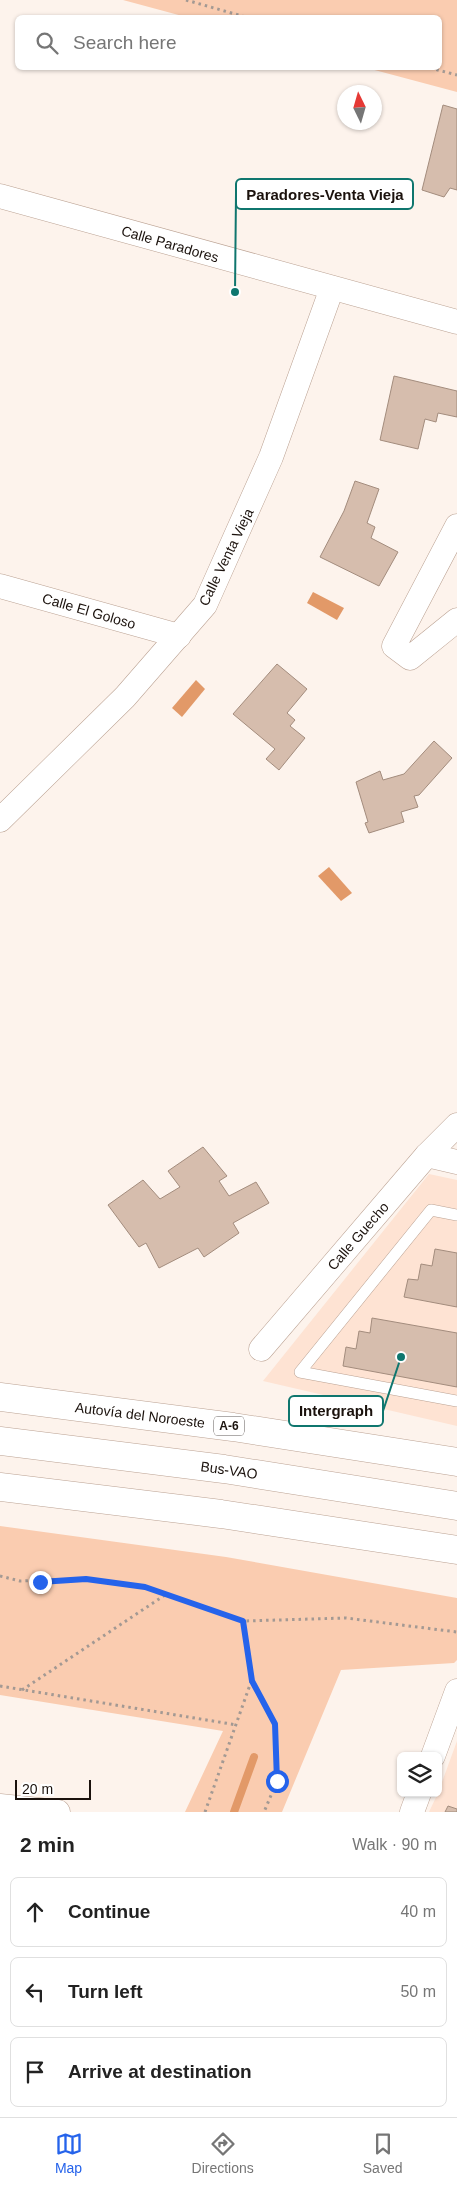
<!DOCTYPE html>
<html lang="en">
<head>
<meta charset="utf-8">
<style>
  body { margin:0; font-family:Arial,sans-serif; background:#f6f6f6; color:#222 }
  .controls { position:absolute; right:15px; bottom:15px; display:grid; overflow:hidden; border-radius:8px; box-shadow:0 1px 4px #0004 }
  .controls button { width:45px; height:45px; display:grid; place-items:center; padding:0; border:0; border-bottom:1px solid #e0e0e0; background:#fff; color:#222; font:25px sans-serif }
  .compass { position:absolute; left:337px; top:85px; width:45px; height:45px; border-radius:50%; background:#fff; box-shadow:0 1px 4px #0004; rotate:355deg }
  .scale { position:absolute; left:15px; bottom:12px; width:76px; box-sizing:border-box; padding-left:5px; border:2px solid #1b120d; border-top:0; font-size:14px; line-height:18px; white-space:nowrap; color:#1b120d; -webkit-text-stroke:4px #fff; paint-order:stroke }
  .stop { position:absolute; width:15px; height:15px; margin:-11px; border:4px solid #2563eb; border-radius:50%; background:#fff }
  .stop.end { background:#2563eb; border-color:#fff; box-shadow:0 1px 5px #0008 }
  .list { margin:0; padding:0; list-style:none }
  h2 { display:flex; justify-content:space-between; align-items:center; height:65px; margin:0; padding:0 20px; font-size:21px }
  h2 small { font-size:16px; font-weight:400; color:#767676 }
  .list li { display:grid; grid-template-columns:32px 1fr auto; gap:15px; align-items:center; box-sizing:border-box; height:70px; margin:0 10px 10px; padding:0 10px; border:1px solid #e0e0e0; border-radius:8px }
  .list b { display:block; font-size:19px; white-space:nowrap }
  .list em { font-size:16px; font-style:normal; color:#767676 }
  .icon { flex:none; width:28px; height:28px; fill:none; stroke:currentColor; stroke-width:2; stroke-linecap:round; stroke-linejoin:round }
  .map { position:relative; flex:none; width:457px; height:1812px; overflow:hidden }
  .search { position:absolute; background:#fff; box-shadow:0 1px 4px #0004; left:15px; right:15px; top:15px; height:55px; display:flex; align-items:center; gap:12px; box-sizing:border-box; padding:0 18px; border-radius:8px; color:#767676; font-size:19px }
  .sheet { height:305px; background:#fff }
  nav { display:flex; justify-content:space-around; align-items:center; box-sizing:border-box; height:70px; border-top:1px solid #e0e0e0; background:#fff; font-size:14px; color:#767676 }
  nav a { display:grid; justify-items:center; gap:2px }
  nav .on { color:#2563eb }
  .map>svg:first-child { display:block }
  .built { fill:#fee3d3 }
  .green { fill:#faccb0 }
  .water { fill:#e29968 }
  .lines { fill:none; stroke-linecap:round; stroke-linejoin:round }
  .stream { stroke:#e29968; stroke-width:8 }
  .building { fill:#d6bdad; stroke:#a38c7d }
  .lane-casing { stroke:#bba293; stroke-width:12 }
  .street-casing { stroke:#bba293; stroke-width:25 }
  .highway-casing { stroke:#bba293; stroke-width:29 }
  .path { stroke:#a39993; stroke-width:3; stroke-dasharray:2.5 4; stroke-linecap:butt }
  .lane { stroke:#fff; stroke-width:11 }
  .street { stroke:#fff; stroke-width:24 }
  .highway { stroke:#fff; stroke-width:28 }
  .route { stroke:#2563eb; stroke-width:6 }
  .labels { text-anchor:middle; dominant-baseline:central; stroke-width:4; stroke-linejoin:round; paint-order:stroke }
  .shield { fill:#fff; stroke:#5f5956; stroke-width:1 }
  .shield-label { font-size:12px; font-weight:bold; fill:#1b120d }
  .street-label { font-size:14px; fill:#1b120d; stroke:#fff }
  .leader { fill:none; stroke:#0f766e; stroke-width:2 }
  .callout-dot { fill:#0f766e; stroke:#fff; stroke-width:2 }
  .callout { fill:#fff; stroke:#0f766e; stroke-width:2 }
  .callout-label { font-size:15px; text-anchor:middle; font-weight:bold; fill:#1b120d }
</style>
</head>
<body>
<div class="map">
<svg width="457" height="1812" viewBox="0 0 457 1812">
  <rect width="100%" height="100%" fill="#fdf3ec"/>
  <g class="built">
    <polygon points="429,1174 457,1180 457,1426 263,1381"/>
    <polygon points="457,1741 457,1812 429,1812 438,1793"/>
  </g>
  <g class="green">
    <polygon points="123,0 457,0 457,92 367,68 440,68 440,18 186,17"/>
    <polygon points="0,1526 226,1557 457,1598 457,1660 454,1663 341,1670 282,1812 185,1812 223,1731 0,1695"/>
  </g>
  <g class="water">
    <polygon points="313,592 344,608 337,620 307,603"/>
    <polygon points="196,680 205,689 182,717 172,708"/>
    <polygon points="329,867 352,893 341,901 318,876"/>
  </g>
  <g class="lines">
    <polyline class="stream" points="234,1812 254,1757"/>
  </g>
  <g class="building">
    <polygon points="443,105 457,109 457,190 450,188 444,197 422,190"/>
    <polygon points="394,376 457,391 457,417 438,413 436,422 425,419 418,449 380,440"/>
    <polygon points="355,481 379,489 367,523 375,527 371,538 398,552 379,586 320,557 344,511"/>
    <polygon points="277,664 307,689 287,713 295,720 290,726 305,738 279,770 266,759 275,749 233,714"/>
    <polygon points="434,741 452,758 419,795 414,796 418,807 401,812 404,822 369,833 365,823 368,822 356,782 380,771 383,780 404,774"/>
    <polygon points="203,1147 227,1176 219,1181 229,1196 256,1182 269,1203 233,1223 239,1233 204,1257 198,1248 159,1268 146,1243 139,1247 108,1205 143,1180 160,1199 180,1187 168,1171"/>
    <polygon points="435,1249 457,1253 457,1307 404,1297 408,1279 418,1280 421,1264 432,1266"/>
    <polygon points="372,1318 457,1333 457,1387 343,1366 346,1347 356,1349 359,1331 370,1333"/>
    <polygon points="448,1806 457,1809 457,1812 445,1812"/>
  </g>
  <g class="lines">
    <defs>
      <polyline id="lane" points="457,1215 431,1210 300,1372 457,1401"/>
      <g id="street">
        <polyline points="0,196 457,322"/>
        <polyline points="457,526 394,646 410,658 457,620"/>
        <polyline points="0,586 179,636"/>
        <polyline points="0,820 125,697 205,605 271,457 332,288"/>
        <polyline points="427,1155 457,1162"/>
        <polyline points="261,1349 427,1155 457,1125"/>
        <polyline points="433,1756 457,1691"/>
        <polyline points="0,1806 58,1812"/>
        <polyline points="412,1812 419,1793"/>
      </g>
      <g id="highway">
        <polyline points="0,1397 233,1427 457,1462"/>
        <polyline points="0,1441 224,1469 457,1506"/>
        <polyline points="0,1487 221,1514 457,1550"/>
      </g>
    </defs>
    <use href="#lane" class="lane-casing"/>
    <use href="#street" class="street-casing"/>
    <use href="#highway" class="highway-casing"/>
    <g class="path">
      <polyline points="186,0 249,18"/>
      <polyline points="430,68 457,75"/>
      <polyline points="0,1576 20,1581 86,1579 145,1587 243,1621 346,1618 457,1632"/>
      <polyline points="243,1621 252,1681 275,1724 277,1781 264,1812"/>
      <polyline points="0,1686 237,1725"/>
      <polyline points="22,1690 165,1595"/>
      <polyline points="205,1812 251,1682"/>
    </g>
    <use href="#lane" class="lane"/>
    <use href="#street" class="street"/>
    <use href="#highway" class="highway"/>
  </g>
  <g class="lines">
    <polyline class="route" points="40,1582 86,1579 145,1587 243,1621 252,1681 275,1724 277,1781"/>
  </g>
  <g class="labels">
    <rect class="shield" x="214" y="1416.5" width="30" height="19" rx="4"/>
    <g class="shield-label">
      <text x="229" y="1426">A-6</text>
    </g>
    <g class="street-label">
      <text transform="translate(170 244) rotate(16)">Calle Paradores</text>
      <text transform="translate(226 557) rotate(-64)">Calle Venta Vieja</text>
      <text transform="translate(89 611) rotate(16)">Calle El Goloso</text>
      <text transform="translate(358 1236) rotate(-49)">Calle Guecho</text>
      <text transform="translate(140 1415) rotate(7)">Autovía del Noroeste</text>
      <text transform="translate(229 1470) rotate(8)">Bus-VAO</text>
    </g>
  </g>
  <path class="leader" d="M235 292L236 194M401 1357L383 1411"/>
  <g class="callout-dot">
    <circle cx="235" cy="292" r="5"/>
    <circle cx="401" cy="1357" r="5"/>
  </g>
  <g class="callout">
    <rect x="236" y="179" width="177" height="30" rx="5"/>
    <rect x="289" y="1396" width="94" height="30" rx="5"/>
  </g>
  <g class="callout-label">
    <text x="325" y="200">Paradores-Venta Vieja</text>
    <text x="336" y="1416">Intergraph</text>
  </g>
</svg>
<div class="controls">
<button><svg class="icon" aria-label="layers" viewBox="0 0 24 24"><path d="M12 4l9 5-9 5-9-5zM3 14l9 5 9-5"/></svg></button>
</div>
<svg class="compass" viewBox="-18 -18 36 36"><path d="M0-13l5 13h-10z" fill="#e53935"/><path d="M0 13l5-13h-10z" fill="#767676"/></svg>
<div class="scale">20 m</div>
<div class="stop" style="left:277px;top:1781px"></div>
<div class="stop end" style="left:40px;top:1582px"></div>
<div class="search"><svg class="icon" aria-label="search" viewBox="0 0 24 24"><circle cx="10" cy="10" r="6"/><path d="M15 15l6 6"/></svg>Search here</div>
</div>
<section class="sheet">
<h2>2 min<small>Walk · 90 m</small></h2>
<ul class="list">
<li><svg class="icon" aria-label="ahead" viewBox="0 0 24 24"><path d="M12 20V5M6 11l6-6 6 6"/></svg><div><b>Continue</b></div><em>40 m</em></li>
<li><svg class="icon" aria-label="left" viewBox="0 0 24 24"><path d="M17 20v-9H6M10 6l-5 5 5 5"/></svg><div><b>Turn left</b></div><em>50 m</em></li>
<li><svg class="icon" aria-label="arrive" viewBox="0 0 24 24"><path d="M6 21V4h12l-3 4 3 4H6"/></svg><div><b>Arrive at destination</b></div></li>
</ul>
</section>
<nav>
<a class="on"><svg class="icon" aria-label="map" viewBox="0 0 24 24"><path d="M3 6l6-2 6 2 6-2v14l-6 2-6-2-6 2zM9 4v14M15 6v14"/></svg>Map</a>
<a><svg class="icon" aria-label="directions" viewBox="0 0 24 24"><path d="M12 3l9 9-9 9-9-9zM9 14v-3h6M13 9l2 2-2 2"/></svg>Directions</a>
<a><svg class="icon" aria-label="saved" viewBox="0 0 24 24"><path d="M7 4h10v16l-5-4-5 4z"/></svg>Saved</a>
</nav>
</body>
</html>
